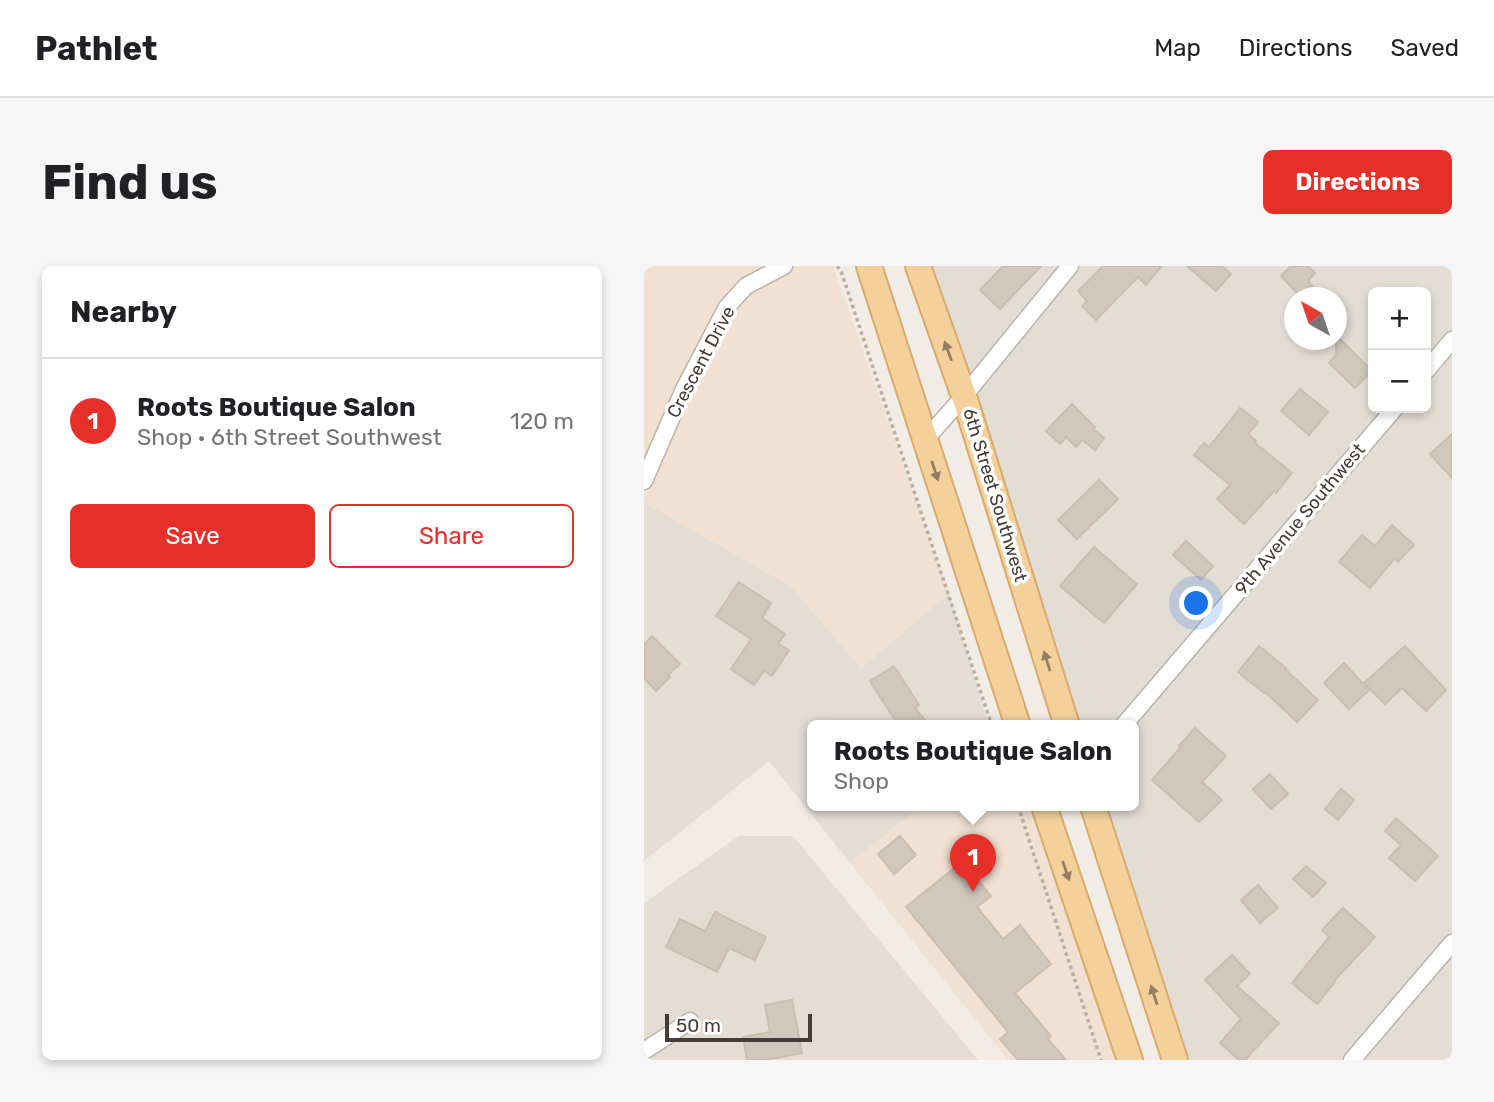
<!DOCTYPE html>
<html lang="en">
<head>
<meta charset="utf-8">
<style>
  body { margin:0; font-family:Rubik,sans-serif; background:#f6f6f6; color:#202124 }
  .controls { position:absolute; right:21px; top:21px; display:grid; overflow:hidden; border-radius:10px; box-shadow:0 4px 10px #0003 }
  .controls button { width:63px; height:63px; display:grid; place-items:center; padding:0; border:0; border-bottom:2px solid #e0e0e0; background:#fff; color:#202124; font:35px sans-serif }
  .compass { position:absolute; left:640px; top:21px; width:63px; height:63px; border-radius:50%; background:#fff; box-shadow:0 4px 10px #0003; rotate:320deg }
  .scale { position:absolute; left:21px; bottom:18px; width:147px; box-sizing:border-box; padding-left:7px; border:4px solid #433c36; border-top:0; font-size:19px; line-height:24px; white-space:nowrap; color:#433c36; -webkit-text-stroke:5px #fff; paint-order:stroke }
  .you { position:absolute; left:553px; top:338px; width:24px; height:24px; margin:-18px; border:5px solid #fff; border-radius:50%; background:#1a73e8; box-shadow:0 0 0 10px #1a73e833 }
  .badge { display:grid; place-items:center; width:46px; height:46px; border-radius:50%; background:#e52f28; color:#fff; font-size:23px; font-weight:700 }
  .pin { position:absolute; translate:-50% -58px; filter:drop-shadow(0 2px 4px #0008) }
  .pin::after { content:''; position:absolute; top:37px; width:24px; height:21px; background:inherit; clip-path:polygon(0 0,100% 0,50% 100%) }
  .popup { position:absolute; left:163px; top:454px; width:332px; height:91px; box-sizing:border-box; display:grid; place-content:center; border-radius:10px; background:#fff; filter:drop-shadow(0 2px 5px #0005); font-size:23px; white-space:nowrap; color:#757577 }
  .popup b { font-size:26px; color:#202124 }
  .popup::after { content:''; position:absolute; left:50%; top:100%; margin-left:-14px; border:14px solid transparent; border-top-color:#fff }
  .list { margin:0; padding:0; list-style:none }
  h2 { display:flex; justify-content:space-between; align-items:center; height:91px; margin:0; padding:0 28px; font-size:30px }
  h2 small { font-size:23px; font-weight:400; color:#757577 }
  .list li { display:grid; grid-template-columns:46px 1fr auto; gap:21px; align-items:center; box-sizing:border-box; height:126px; padding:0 28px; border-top:2px solid #e0e0e0 }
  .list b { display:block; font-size:26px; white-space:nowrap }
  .list p { margin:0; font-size:23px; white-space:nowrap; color:#757577 }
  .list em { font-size:23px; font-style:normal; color:#757577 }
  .actions { display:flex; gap:14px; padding:21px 28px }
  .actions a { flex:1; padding:16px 0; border:2px solid #e52f28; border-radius:10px; text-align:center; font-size:24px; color:#e52f28 }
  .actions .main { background:#e52f28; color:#fff }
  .map { position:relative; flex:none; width:808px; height:794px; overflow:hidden; border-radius:10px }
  header { display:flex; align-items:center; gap:42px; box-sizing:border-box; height:98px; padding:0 35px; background:#fff; border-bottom:2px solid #e0e0e0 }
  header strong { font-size:33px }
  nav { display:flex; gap:38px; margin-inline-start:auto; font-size:24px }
  .intro { display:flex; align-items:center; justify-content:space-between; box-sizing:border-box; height:168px; padding:0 42px }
  h1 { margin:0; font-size:49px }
  .button { padding:18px 32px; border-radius:10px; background:#e52f28; color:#fff; font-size:24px; font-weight:700 }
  main { display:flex; gap:42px; padding:0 42px }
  aside { flex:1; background:#fff; border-radius:10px; box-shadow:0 4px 10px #0003 }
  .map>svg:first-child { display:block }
  .residential { fill:#e4ddd4; fill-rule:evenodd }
  .commercial { fill:#f1e1d2 }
  .building { fill:#d1c7bc; stroke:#cbbeb0; stroke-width:2 }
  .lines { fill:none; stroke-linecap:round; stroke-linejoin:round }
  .street-casing { stroke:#bbb3a9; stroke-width:19 }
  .primary-casing { stroke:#d8ab6d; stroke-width:28 }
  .path { stroke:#bcad9c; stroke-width:3.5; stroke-dasharray:3.5 3.5; stroke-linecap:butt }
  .street { stroke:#fff; stroke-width:16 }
  .primary { stroke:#f4d19b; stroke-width:24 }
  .oneway { fill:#937f63 }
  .labels { text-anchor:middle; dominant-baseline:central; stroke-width:7; stroke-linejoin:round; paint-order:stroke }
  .street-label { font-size:18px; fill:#433c36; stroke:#fff }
</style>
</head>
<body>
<header>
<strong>Pathlet</strong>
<nav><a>Map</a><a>Directions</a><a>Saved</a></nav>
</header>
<div class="intro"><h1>Find us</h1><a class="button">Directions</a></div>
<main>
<aside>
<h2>Nearby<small></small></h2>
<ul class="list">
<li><span class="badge">1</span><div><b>Roots Boutique Salon</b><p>Shop · 6th Street Southwest</p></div><em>120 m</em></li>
</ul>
<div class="actions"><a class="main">Save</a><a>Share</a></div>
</aside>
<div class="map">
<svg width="808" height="794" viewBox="0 0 808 794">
  <rect width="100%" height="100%" fill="#f1ece6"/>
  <g class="residential">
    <path d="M274,0H808V794H531L449,540H490V460H423ZM729,26H782V142H729ZM650,32H692V74H650Z"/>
    <polygon points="0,236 148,321 217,402 305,327 345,460 168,460 168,540 277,540 206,597 125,495 0,595"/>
    <polygon points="95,570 149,570 334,794 0,794 0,637"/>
  </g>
  <g class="commercial">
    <polygon points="0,0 189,0 305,327 217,402 148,321 0,236"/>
    <polygon points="277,540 397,540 484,794 364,794 206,597"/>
  </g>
  <g class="building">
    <polygon points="359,0 397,0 356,43 336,24"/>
    <polygon points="459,0 518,0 502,19 494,11 452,54 438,40 443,35 434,25"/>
    <polygon points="543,0 578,0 587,8 572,25"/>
    <polygon points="647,0 664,0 671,7 664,15 678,32 658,32 637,10"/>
    <polygon points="692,69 728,105 711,122 685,97 692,89"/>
    <polygon points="656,123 684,146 665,169 637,145"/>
    <polygon points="428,138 451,161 449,163 460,172 451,184 438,174 432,181 422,171 416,178 402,165"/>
    <polygon points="596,142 614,156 604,168 612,175 611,177 648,207 632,227 630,225 600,258 573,233 586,219 550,189 560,177 565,181"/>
    <polygon points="808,168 808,212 786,188"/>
    <polygon points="455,214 474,233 433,273 414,254"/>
    <polygon points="748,259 770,279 754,296 750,293 726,322 695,296 718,269 731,280"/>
    <polygon points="542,275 569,300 557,314 529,289"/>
    <polygon points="450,281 493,318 460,357 416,320"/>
    <polygon points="95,316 127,337 118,352 141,368 134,378 145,384 128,410 120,405 110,419 87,403 107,373 72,350"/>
    <polygon points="8,370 36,398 24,409 26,411 12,425 0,412 0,379"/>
    <polygon points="615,380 642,402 641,403 674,434 653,456 621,426 620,427 594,406"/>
    <polygon points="761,380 802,424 782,445 758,422 741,438 720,417"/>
    <polygon points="700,397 725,424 705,443 680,417"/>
    <polygon points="250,400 275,439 271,442 286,460 255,460 226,415"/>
    <polygon points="551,462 582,490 558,516 578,534 555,556 508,514 537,481 535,480"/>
    <polygon points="626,508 644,528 627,543 609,523"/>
    <polygon points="697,523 710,534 694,554 681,543"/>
    <polygon points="752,552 794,590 771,615 745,592 757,579 741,565"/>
    <polygon points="256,570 272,589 250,608 234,588"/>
    <polygon points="319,595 347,630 333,641 359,673 376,659 407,698 371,727 407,770 404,773 422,794 374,794 356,773 364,766 262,641"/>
    <polygon points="662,600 682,617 669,631 649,613"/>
    <polygon points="614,619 634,642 616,657 597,634"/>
    <polygon points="699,642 731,671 690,715 691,716 673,738 648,717 685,671 678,664"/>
    <polygon points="71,646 122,671 111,694 85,682 73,706 22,681 36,653 61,665"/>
    <polygon points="588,689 606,708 593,720 635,757 601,794 595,794 576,777 597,753 561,714"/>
    <polygon points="148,734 158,787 122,794 103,794 99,771 126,766 121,739"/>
  </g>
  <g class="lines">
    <defs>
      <g id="street">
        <polyline points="782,105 808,74"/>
        <polyline points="281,174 320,130 426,0"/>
        <polyline points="0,215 40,123 83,41 102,20 140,0"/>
        <polyline points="479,460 751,142"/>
        <polyline points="0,785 46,755"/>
        <polyline points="708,794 808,677"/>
      </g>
      <g id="primary">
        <polyline points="225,0 374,460"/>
        <polyline points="274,0 320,130 423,460"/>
        <polyline points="400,540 486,794"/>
        <polyline points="449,540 531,794"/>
      </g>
    </defs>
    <use href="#street" class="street-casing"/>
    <use href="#primary" class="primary-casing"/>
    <g class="path">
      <polyline points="193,0 197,5 348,460"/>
      <polyline points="374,540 457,794"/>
    </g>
    <use href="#street" class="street"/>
    <use href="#primary" class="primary"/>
  </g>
  <defs><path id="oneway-solid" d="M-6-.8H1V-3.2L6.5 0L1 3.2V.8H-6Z" transform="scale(1.75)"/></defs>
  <g class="oneway">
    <use href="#oneway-solid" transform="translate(304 85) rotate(-110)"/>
    <use href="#oneway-solid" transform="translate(291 205) rotate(72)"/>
    <use href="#oneway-solid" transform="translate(403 395) rotate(-107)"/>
    <use href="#oneway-solid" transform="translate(422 605) rotate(71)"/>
    <use href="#oneway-solid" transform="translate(510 729) rotate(-108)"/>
  </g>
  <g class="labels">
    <g class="street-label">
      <text transform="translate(57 96) rotate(-62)">Crescent Drive</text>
      <text transform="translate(351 229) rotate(73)">6th Street Southwest</text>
      <text transform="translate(656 253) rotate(-50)">9th Avenue Southwest</text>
    </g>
  </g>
</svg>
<div class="controls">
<button>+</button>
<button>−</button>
</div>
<svg class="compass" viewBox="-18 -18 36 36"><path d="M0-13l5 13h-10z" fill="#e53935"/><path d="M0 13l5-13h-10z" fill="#757577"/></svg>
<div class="scale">50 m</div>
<div class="you"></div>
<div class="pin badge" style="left:329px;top:626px">1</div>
<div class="popup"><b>Roots Boutique Salon</b>Shop</div>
</div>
</main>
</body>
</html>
